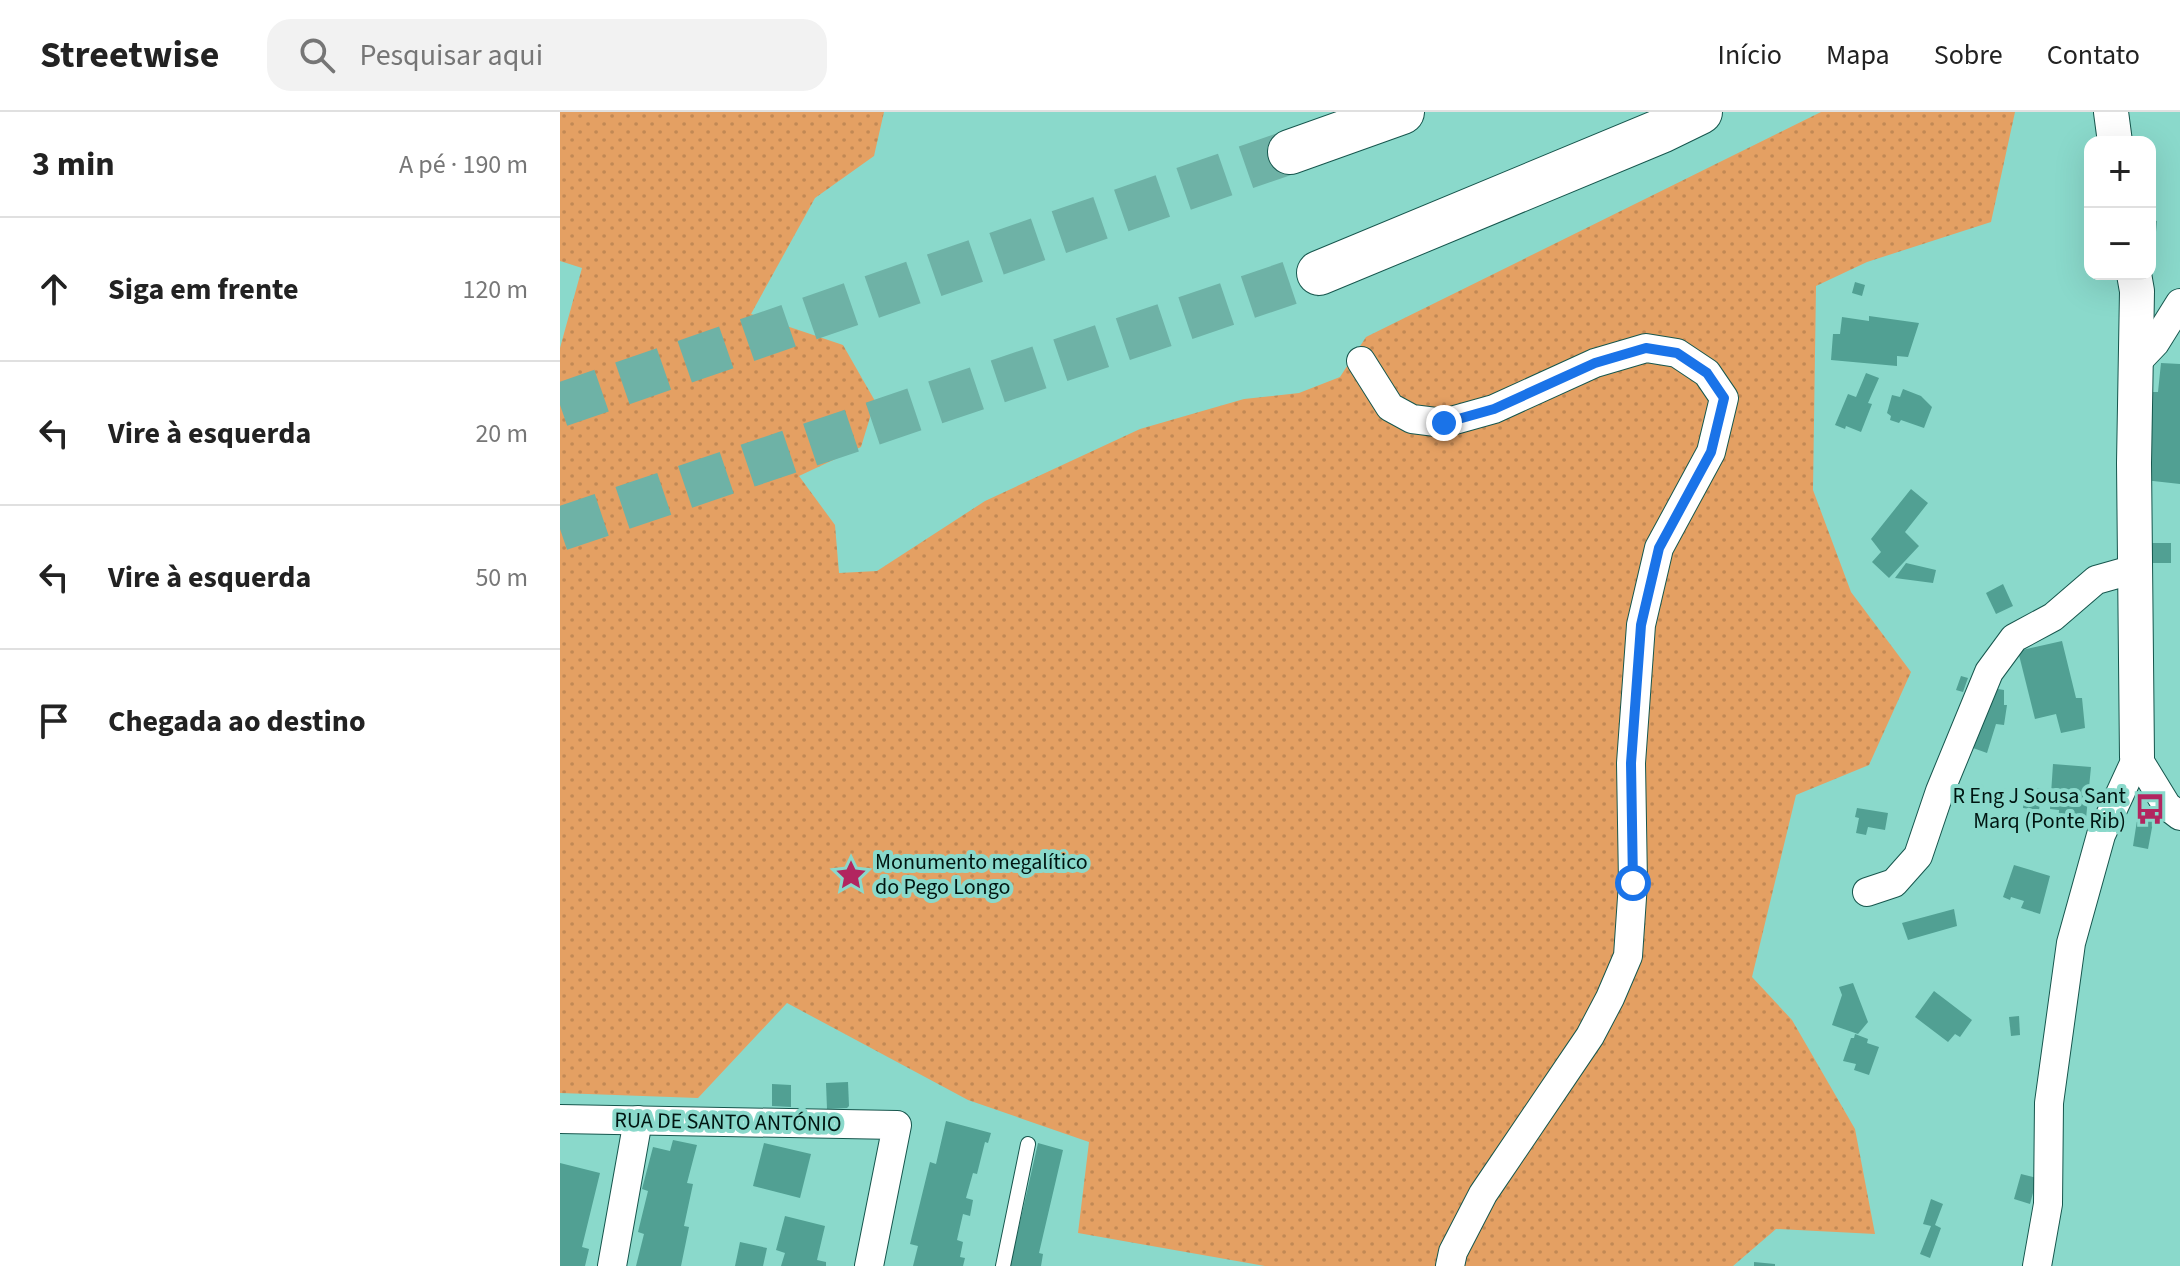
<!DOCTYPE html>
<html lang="pt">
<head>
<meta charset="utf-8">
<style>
  body { margin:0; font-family:"Source Sans 3",sans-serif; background:#f2f2f2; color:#222 }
  .controls { position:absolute; right:24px; top:24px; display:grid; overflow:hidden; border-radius:16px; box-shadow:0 8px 32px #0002 }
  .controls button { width:72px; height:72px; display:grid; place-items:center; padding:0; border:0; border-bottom:2px solid #e0e0e0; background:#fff; color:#222; font:40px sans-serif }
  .stop { position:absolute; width:24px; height:24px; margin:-18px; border:6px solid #1a73e8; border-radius:50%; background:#fff }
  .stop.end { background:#1a73e8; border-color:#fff; box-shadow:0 2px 8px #0008 }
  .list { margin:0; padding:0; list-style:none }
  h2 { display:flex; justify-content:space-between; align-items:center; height:104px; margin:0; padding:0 32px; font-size:34px }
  h2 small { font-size:26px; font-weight:400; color:#767676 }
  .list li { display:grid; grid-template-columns:52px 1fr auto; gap:24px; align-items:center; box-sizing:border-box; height:144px; padding:0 32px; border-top:2px solid #e0e0e0 }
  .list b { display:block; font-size:30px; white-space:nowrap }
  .list em { font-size:26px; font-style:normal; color:#767676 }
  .icon { flex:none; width:44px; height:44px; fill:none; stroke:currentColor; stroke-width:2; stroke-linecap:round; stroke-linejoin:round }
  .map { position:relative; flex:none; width:1620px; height:1154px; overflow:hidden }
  header { display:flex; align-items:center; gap:48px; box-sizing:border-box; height:112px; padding:0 40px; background:#fff; border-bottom:2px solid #e0e0e0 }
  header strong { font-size:38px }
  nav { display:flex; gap:44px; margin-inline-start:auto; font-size:28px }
  .search { width:560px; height:72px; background:#f2f2f2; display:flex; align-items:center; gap:20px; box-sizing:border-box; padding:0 28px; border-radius:24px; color:#767676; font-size:30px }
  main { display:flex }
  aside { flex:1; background:#fff }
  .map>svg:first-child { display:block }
  .grass { fill:url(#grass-dots) }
  .building { fill:#51a093 }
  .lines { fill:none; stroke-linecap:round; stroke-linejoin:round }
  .motorway-tunnel { stroke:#6eb2a6; stroke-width:44; stroke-dasharray:44 22; stroke-linecap:butt }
  .service-casing { stroke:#16564d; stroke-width:16 }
  .minor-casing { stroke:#16564d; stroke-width:30 }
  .tertiary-casing { stroke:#16564d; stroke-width:36 }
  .motorway-casing { stroke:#16564d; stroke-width:46 }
  .service { stroke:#fff; stroke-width:14 }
  .minor { stroke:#fff; stroke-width:28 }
  .tertiary { stroke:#fff; stroke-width:34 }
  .motorway { stroke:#fff; stroke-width:44 }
  .route { stroke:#1a73e8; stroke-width:10 }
  .labels { text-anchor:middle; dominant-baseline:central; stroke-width:8; stroke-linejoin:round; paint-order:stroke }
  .poi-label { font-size:22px; fill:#001612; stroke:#8ad9cb; text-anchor:end }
  .street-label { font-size:22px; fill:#001612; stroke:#8ad9cb }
</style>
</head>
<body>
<header>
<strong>Streetwise</strong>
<div class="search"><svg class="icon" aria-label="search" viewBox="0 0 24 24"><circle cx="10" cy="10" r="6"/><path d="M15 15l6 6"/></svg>Pesquisar aqui</div>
<nav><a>Início</a><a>Mapa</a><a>Sobre</a><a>Contato</a></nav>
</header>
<main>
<aside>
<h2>3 min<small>A pé · 190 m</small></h2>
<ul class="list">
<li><svg class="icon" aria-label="ahead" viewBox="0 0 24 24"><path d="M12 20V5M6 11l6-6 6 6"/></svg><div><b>Siga em frente</b></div><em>120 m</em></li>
<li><svg class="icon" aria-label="left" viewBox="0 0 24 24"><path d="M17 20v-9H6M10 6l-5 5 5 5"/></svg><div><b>Vire à esquerda</b></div><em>20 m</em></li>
<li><svg class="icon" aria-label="left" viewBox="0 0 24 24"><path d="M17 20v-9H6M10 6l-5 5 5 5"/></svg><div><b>Vire à esquerda</b></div><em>50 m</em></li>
<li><svg class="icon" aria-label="arrive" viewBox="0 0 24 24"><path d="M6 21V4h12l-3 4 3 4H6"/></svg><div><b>Chegada ao destino</b></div></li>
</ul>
</aside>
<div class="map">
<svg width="1620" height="1154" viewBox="0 0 1620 1154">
  <defs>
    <pattern id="grass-dots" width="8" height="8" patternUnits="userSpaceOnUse" patternTransform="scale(2)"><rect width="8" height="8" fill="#e4a063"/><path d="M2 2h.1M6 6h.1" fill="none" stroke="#c28955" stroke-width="1.8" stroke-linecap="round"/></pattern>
  </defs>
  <rect width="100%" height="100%" fill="#8ad9cb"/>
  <polygon class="grass" points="0,0 324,0 314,44 255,86 191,202 283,233 315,289 301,335 239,364 275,413 279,461 317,459 425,389 580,317 684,287 739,281 780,265 806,225 1261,0 1455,0 1431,110 1307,150 1256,174 1253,378 1291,480 1351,560 1309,653 1236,683 1192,865 1232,908 1295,1017 1315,1122 1216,1117 1173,1154 705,1154 518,1121 529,1030 408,988 227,891 138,986 0,981 0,236 22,156 0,149"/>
  <g class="building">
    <polygon points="1590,108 1597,109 1595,131 1590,131"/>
    <polygon points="1295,170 1305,173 1302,184 1292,181"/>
    <polygon points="1309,204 1359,211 1348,245 1337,244 1337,254 1271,248 1273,222 1280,222 1282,205 1309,209"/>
    <polygon points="1601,251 1620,252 1620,372 1584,368 1593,280 1598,280"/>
    <polygon points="1306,261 1319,266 1308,291 1312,292 1301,320 1286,314 1285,317 1275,313 1288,282 1296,285"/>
    <polygon points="1343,277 1361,284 1372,295 1364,316 1341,308 1339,311 1330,308 1331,304 1327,301 1332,283 1340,285"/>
    <polygon points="1351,377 1368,391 1345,420 1359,434 1329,466 1312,450 1321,440 1311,427"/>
    <rect x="1587" y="431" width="24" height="20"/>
    <polygon points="1346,451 1376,458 1373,471 1335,466"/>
    <polygon points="1443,472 1453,494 1436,502 1426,481"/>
    <polygon points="1502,529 1516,586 1522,586 1525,616 1501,621 1496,602 1475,607 1458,539"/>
    <polygon points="1401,564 1408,566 1403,580 1396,578"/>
    <polygon points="1432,576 1444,578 1444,593 1447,593 1444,613 1436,612 1427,641 1413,636"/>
    <polygon points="1493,652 1531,655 1525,717 1498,715 1499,698 1490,697"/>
    <polygon points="1465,674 1482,677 1479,698 1463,696"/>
    <polygon points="1297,696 1328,701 1325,718 1308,715 1306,723 1296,721 1299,706 1295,705"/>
    <polygon points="1578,702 1594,705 1588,737 1573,734"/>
    <polygon points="1454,753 1490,764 1480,802 1461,796 1464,789 1451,785 1450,788 1443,785"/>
    <polygon points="1394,797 1397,814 1348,828 1342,811"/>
    <polygon points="1293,871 1308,910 1298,922 1272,913 1282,883 1279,875"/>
    <polygon points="1374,879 1412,908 1400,925 1395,922 1388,930 1355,905"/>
    <polygon points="1459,904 1460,923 1451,924 1449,905"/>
    <polygon points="1295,922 1308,927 1307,931 1319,935 1309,963 1294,958 1296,952 1283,949 1291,926 1294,926"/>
    <polygon points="288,970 289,994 287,996 267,997 266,971"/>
    <polygon points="212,972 231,973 231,995 212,994"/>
    <polygon points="386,1009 431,1021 428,1031 425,1030 417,1062 413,1061 406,1086 413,1088 410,1104 403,1102 397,1128 403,1130 400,1145 405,1146 403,1154 353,1154 358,1134 350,1132 370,1050 376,1052"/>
    <polygon points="113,1028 137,1033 127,1071 133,1072 124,1114 129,1115 121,1154 76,1154 84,1122 78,1120 88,1079 82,1077 93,1035 110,1039"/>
    <polygon points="204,1031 251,1042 240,1086 193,1074"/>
    <polygon points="478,1031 503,1038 479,1141 483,1142 481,1154 450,1154"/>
    <polygon points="0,1051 40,1061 22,1135 29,1137 25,1154 0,1154"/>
    <polygon points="1461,1062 1477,1066 1470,1092 1454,1087"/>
    <polygon points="1371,1087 1383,1092 1375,1113 1381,1116 1370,1146 1360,1142 1371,1114 1363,1112"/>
    <polygon points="225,1104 265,1114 257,1148 266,1150 266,1154 221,1154 225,1141 216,1138"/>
    <polygon points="180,1130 207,1136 203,1154 175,1154"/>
    <polygon points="1194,1150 1215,1152 1215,1154 1194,1154"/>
  </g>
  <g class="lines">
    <g class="motorway-tunnel">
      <polyline points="0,293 730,40"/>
      <polyline points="0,417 759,161"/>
    </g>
    <defs>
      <polyline id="service" points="443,1154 468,1032"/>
      <g id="minor">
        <polyline points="801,249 830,295 852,307 884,311 934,297 1035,251 1086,236 1117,241 1147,261 1164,286 1151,340 1099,436 1081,513 1071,651 1073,771 1068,844 1050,886 1030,924 923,1082 893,1140 890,1154"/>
        <polyline points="1575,252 1595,231 1620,191"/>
        <polyline points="1577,645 1607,694 1620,704"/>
        <polyline points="1307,780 1334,771 1358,744 1380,679 1429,560 1454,526 1493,505 1536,468 1575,457"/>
        <polyline points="0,1007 337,1013 309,1154"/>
        <polyline points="52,1154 78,1008"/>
        <polyline points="1477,1154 1488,1092 1489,991 1511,831 1541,723 1577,645"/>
      </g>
      <g id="tertiary">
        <polyline points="1551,0 1555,30"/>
        <polyline points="1574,162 1577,179 1574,351 1577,645"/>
      </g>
      <g id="motorway">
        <polyline points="730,40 842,0"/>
        <polyline points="759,161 1101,19 1140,0"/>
      </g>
    </defs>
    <use href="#service" class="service-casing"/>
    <use href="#minor" class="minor-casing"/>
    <use href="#tertiary" class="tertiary-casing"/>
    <use href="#motorway" class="motorway-casing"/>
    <use href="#service" class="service"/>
    <use href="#minor" class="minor"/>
    <use href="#tertiary" class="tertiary"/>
    <use href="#motorway" class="motorway"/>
  </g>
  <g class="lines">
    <polyline class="route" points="884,311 934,297 1035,251 1086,236 1117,241 1147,261 1164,286 1151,340 1099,436 1081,513 1071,651 1073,771"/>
  </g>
  <defs>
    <symbol id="bus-bare" viewBox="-9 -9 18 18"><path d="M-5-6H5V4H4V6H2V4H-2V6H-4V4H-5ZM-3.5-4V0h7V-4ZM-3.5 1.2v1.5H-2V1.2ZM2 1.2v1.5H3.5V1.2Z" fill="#b2255f" stroke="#8ad9cb" stroke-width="2.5" paint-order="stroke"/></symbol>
    <symbol id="sight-bare" viewBox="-9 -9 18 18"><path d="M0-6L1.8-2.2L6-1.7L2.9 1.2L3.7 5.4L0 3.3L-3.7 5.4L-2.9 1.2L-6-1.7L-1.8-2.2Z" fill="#b2255f" stroke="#8ad9cb" stroke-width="2.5" paint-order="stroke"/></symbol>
  </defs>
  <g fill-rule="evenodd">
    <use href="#bus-bare" x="1568" y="675" width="44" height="44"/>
    <use href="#sight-bare" x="269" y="741" width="44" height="44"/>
  </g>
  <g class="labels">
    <g class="poi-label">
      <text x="1566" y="684">R Eng J Sousa Sant<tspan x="1566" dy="25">Marq (Ponte Rib)</tspan></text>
      <text x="315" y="750" text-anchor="start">Monumento megalítico<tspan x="315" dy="25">do Pego Longo</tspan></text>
    </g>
    <g class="street-label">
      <text transform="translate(168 1010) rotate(1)">RUA DE SANTO ANTÓNIO</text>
    </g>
  </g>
</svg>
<div class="controls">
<button>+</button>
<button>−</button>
</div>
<div class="stop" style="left:1073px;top:771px"></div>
<div class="stop end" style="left:884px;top:311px"></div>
</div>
</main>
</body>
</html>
